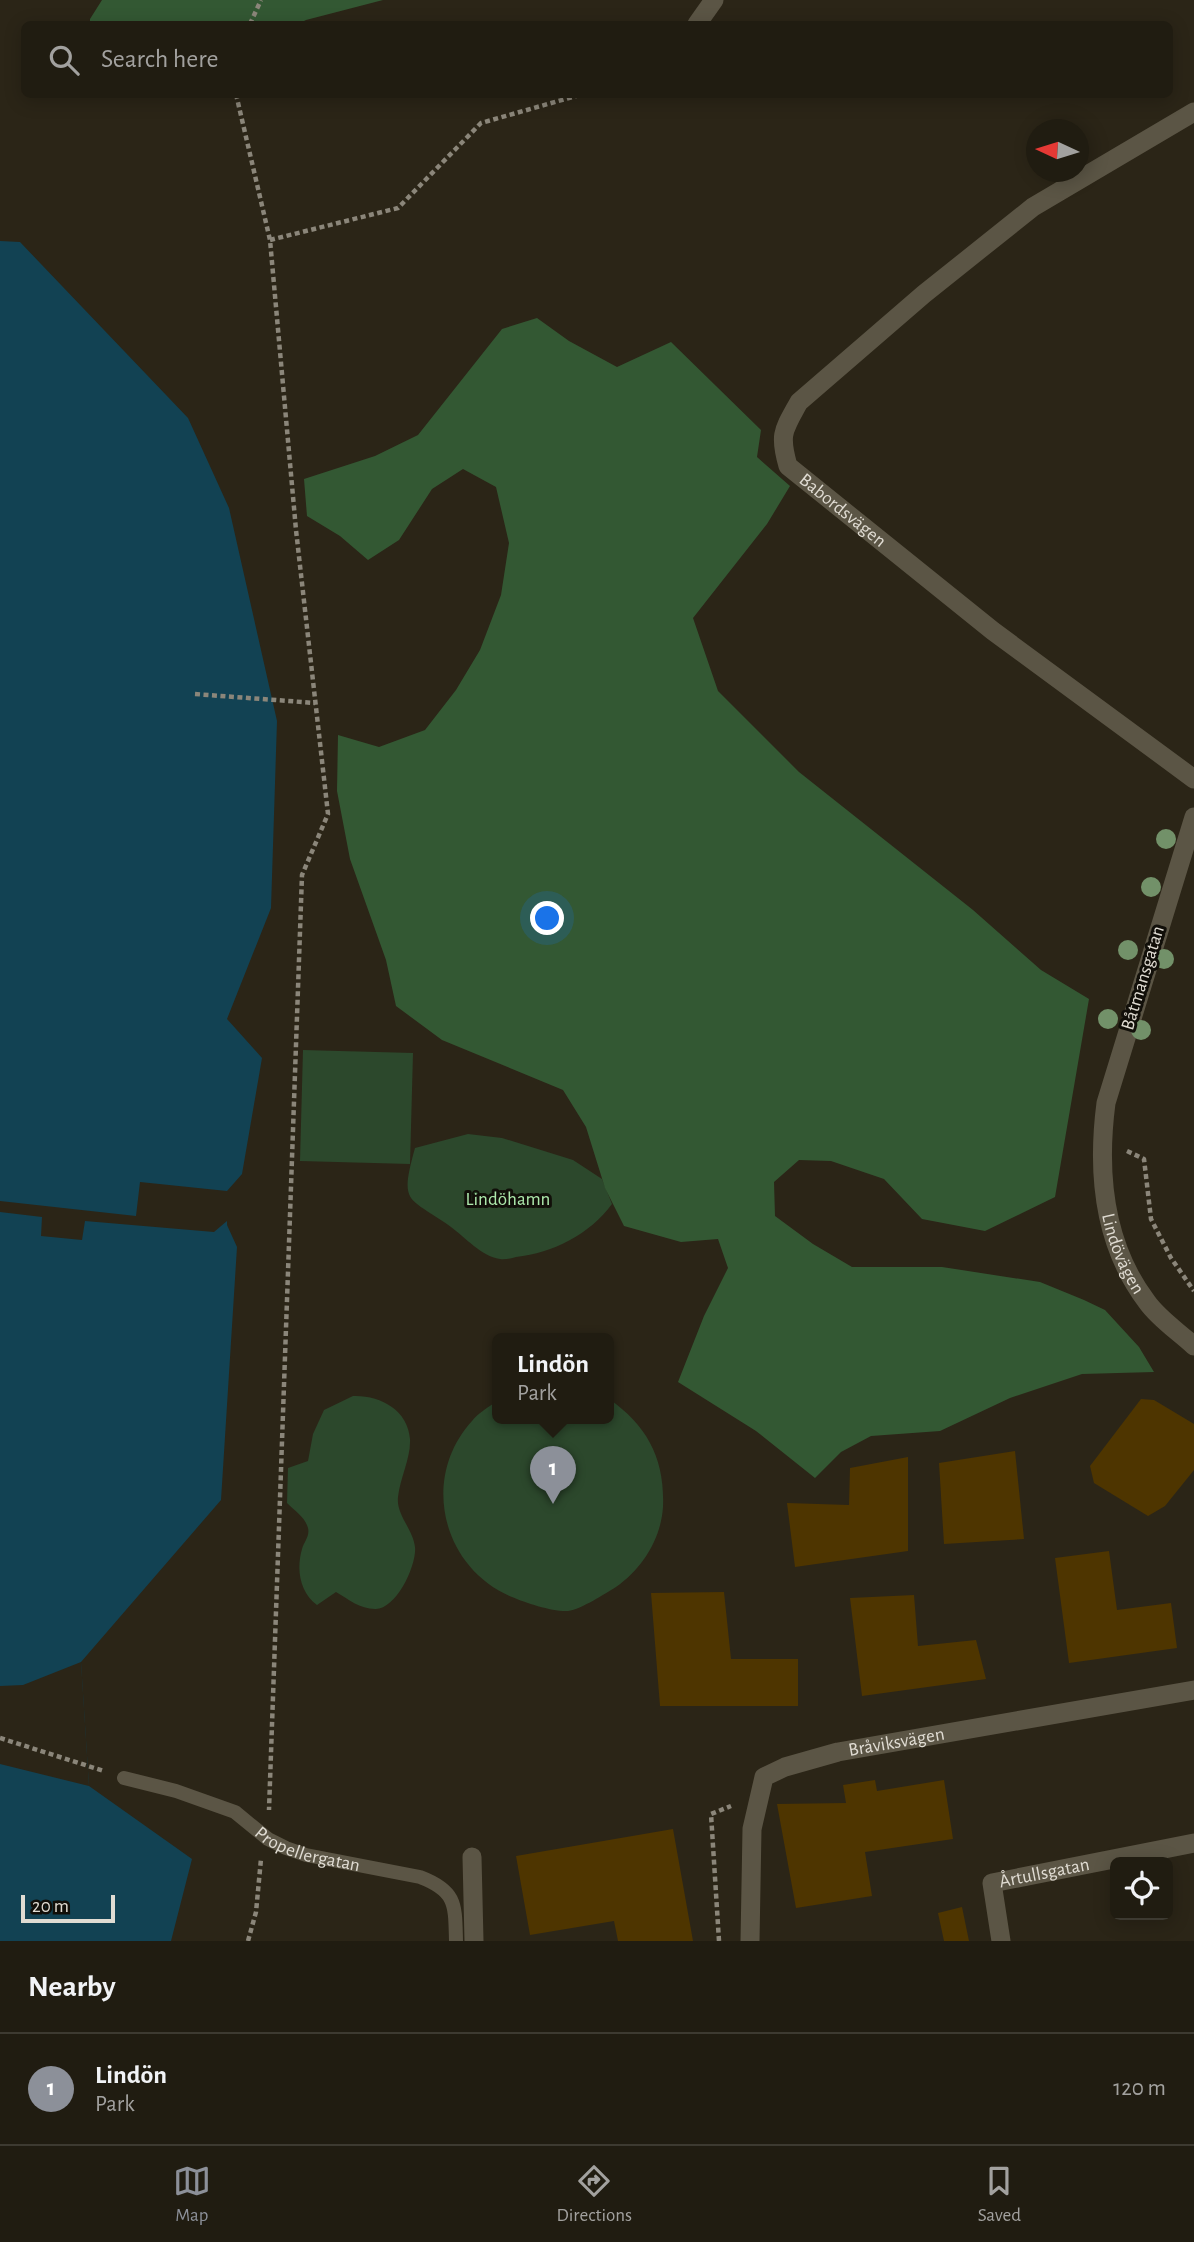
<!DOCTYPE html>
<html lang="en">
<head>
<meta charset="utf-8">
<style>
  body { margin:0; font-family:"Alegreya Sans",sans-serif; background:#2d291f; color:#f1f3f6 }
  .controls { position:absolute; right:21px; bottom:21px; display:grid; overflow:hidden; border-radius:10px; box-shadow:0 4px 18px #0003 }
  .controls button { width:63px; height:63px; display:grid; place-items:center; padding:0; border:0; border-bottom:2px solid #3d3a31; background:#201c11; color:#f1f3f6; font:35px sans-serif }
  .compass { position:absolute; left:1026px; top:119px; width:63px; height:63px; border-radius:50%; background:#201c11; box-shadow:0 4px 18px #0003; rotate:274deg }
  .scale { position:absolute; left:21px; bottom:18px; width:94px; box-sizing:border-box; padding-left:7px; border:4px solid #e0dcd3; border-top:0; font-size:19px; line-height:24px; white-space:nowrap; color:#e0dcd3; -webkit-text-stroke:5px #110f09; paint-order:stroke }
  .you { position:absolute; left:548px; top:919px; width:24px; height:24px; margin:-18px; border:5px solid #fff; border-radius:50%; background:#1a73e8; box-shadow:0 0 0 10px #1a73e833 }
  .badge { display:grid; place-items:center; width:46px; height:46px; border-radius:50%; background:#8c9099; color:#fff; font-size:23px; font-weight:700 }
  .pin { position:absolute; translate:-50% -58px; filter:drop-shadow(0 2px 4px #0008) }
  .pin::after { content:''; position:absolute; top:37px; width:24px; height:21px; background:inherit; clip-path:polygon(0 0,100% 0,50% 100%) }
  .popup { position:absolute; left:492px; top:1333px; width:122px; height:91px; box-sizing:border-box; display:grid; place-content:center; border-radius:10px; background:#201c11; filter:drop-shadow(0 2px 5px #0005); font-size:23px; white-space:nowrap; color:#a2a19f }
  .popup b { font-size:26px; color:#f1f3f6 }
  .popup::after { content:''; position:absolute; left:50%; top:100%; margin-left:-14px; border:14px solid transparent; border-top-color:#201c11 }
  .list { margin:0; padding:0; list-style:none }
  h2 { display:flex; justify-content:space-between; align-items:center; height:91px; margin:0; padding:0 28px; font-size:30px }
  h2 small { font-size:23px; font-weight:400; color:#a2a19f }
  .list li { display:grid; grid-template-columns:46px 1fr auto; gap:21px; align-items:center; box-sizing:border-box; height:112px; padding:0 28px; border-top:2px solid #3d3a31 }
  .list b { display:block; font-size:26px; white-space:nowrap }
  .list p { margin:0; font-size:23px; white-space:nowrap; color:#a2a19f }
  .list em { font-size:23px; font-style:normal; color:#a2a19f }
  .icon { flex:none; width:38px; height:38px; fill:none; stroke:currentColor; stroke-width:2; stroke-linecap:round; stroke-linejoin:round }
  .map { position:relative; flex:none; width:1194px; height:1941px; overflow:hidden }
  .search { position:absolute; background:#201c11; box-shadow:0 4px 18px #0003; left:21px; right:21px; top:21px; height:77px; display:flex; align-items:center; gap:18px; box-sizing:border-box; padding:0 24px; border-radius:10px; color:#a2a19f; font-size:26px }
  .sheet { height:203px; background:#201c11 }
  nav { display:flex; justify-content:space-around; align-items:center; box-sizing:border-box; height:98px; border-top:2px solid #3d3a31; background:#201c11; font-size:19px; color:#a2a19f }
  nav a { display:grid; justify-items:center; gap:4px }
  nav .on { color:#8c9099 }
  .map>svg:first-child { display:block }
  .green { fill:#2c482c }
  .forest { fill:#335833 }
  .water { fill:#124253 }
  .pier { fill:#2b2517 }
  .building { fill:#4e3500 }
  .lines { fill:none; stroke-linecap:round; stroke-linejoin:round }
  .path { stroke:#8b867a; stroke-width:4.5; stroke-dasharray:5 3.5; stroke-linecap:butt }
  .service { stroke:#5b5545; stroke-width:14 }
  .minor { stroke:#5b5545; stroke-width:19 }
  .tree { fill:#729169 }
  .labels { text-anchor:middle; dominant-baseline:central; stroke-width:6; stroke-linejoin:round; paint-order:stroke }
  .street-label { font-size:19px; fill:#e0dcd3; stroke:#110f09 }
  .park-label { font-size:19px; fill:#ade9ac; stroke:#110f09 }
</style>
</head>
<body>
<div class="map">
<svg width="1194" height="1941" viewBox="0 0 1194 1941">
  <rect width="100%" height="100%" fill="#2b2517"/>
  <g class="green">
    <polygon points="303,1050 413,1053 410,1164 300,1161"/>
    <path d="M468,1134L502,1138L573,1160L602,1179L612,1204C590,1234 553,1253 516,1257C512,1258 505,1260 500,1259C481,1256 466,1238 451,1227C408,1196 399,1206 415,1148Z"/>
    <path d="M353,1396C380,1395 408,1410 410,1439C411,1458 400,1478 398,1497C396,1515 413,1529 415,1547C417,1565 396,1610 375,1609C360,1609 348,1599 336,1592L317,1605C300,1592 296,1570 302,1549C304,1542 310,1536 308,1528C305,1517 295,1511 287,1503L288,1468L308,1461L313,1434L324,1410Z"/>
    <path d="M609,1399C648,1426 665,1460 663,1507C661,1539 642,1569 616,1587C604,1594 582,1609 568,1611C553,1612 526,1603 512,1597C442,1568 420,1478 472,1421C478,1413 489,1407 497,1401V1418H609Z"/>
  </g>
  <g class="forest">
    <polygon points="102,0 383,0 306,20 298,24 90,24 90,19"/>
    <polygon points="537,318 569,341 617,367 671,342 761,430 757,457 790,486 767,524 693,618 718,691 799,772 973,910 1041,970 1089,999 1055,1197 985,1231 922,1219 884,1179 831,1161 799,1160 774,1182 775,1216 813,1244 852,1267 942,1267 1040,1282 1084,1300 1105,1310 1139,1347 1154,1372 1082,1374 1010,1398 940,1431 871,1436 841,1452 815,1478 756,1431 678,1382 704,1316 728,1268 718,1239 681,1242 624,1226 605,1188 586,1127 563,1090 442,1040 396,1006 386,960 350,859 337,791 338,735 379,747 425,730 456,690 480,650 501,595 509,543 496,487 463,469 432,489 399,540 368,560 340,536 307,516 304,479 375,456 418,435 502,329"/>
  </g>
  <polygon class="water" points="0,241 20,242 188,418 229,508 277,721 271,908 227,1019 262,1058 242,1174 227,1191 227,1225 237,1247 221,1500 81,1662 89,1786 192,1859 171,1941 0,1941"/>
  <g class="pier">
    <polygon points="140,1182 227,1191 227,1221 214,1232 85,1221 82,1240 41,1236 42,1217 0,1212 0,1201 136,1216"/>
    <polygon points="81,1662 89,1786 0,1764 0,1686 23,1685"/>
  </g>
  <g class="building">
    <polygon points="1141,1399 1154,1400 1194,1424 1194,1470 1165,1506 1148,1516 1094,1483 1090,1466"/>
    <polygon points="1015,1451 1024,1539 944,1544 939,1463"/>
    <polygon points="908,1457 908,1551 795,1567 787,1503 849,1505 850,1468"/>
    <polygon points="1109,1551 1117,1610 1171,1603 1177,1648 1069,1663 1055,1558"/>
    <polygon points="724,1592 731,1659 798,1659 798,1706 660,1706 651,1593"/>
    <polygon points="914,1595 918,1646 976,1640 986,1679 862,1696 850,1598"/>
    <polygon points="875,1780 877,1791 944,1780 953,1839 865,1852 872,1896 796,1908 777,1804 846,1803 843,1785"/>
    <polygon points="673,1829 693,1941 618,1941 614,1921 530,1935 516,1856"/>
    <polygon points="962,1907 969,1941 944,1941 938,1913"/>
  </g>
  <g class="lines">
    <g class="path">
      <polyline points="250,24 261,0"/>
      <polyline points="236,94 270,240 296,530 328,814 302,875 269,1810"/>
      <polyline points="270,240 398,208 481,123 583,94"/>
      <polyline points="195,694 315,703"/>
      <polyline points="1127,1151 1144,1159 1151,1219 1171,1258 1194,1291"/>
      <polyline points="0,1738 104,1771"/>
      <polyline points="248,1941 256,1912 261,1859"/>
      <polyline points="719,1941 711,1814 731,1806"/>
    </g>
    <path class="service" id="s1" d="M124,1778L176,1791L235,1812L268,1839L286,1848L306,1855L420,1877C457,1891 455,1905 456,1941"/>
    <g class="minor">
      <polyline points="697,24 714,0"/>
      <path id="s2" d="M1194,112L1033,207L924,294L799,402C783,431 779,434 788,466L993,631L1194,779"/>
      <path id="s3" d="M1194,817L1106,1103C1097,1172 1103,1244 1147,1302C1159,1319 1179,1332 1194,1346"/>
      <polyline points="472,1857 474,1941"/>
      <path id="s4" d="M750,1941L752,1829L764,1777L785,1767L838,1752L1194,1690"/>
      <path id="s5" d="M1001,1941L992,1883L1194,1843"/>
    </g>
  </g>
  <g class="tree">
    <circle cx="1166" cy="839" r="10"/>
    <circle cx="1151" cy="887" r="10"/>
    <circle cx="1128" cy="950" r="10"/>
    <circle cx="1164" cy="959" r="10"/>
    <circle cx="1108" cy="1019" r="10"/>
    <circle cx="1141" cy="1030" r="10"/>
  </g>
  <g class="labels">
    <g class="street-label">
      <text stroke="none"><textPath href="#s2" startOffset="630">Babordsvägen</textPath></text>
      <text transform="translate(1143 978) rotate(-73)">Båtmansgatan</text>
      <text stroke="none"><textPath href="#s3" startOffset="453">Lindövägen</textPath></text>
      <text stroke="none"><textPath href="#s4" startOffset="303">Bråviksvägen</textPath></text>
      <text stroke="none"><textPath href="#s1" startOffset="200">Propellergatan</textPath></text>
      <text stroke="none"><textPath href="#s5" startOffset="112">Årtullsgatan</textPath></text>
    </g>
    <g class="park-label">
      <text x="508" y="1199">Lindöhamn</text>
    </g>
  </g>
</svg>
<div class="controls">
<button><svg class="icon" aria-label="locate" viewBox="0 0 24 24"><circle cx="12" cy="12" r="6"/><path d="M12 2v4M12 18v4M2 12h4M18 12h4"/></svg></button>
</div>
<svg class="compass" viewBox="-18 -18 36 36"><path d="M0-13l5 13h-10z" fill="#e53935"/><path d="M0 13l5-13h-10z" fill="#a2a19f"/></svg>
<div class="scale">20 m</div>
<div class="you"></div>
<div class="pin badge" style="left:553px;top:1504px">1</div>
<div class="popup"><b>Lindön</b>Park</div>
<div class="search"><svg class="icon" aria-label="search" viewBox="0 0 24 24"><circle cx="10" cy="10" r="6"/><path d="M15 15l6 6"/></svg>Search here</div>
</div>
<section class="sheet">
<h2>Nearby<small></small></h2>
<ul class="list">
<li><span class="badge">1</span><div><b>Lindön</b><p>Park</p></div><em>120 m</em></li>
</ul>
</section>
<nav>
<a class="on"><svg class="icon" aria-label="map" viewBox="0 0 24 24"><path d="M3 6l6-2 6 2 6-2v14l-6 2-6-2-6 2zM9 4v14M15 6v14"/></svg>Map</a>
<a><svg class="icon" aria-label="directions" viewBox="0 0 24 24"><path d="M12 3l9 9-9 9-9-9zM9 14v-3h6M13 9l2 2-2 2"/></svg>Directions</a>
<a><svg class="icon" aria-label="saved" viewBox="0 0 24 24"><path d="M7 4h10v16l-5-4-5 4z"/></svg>Saved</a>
</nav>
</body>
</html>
